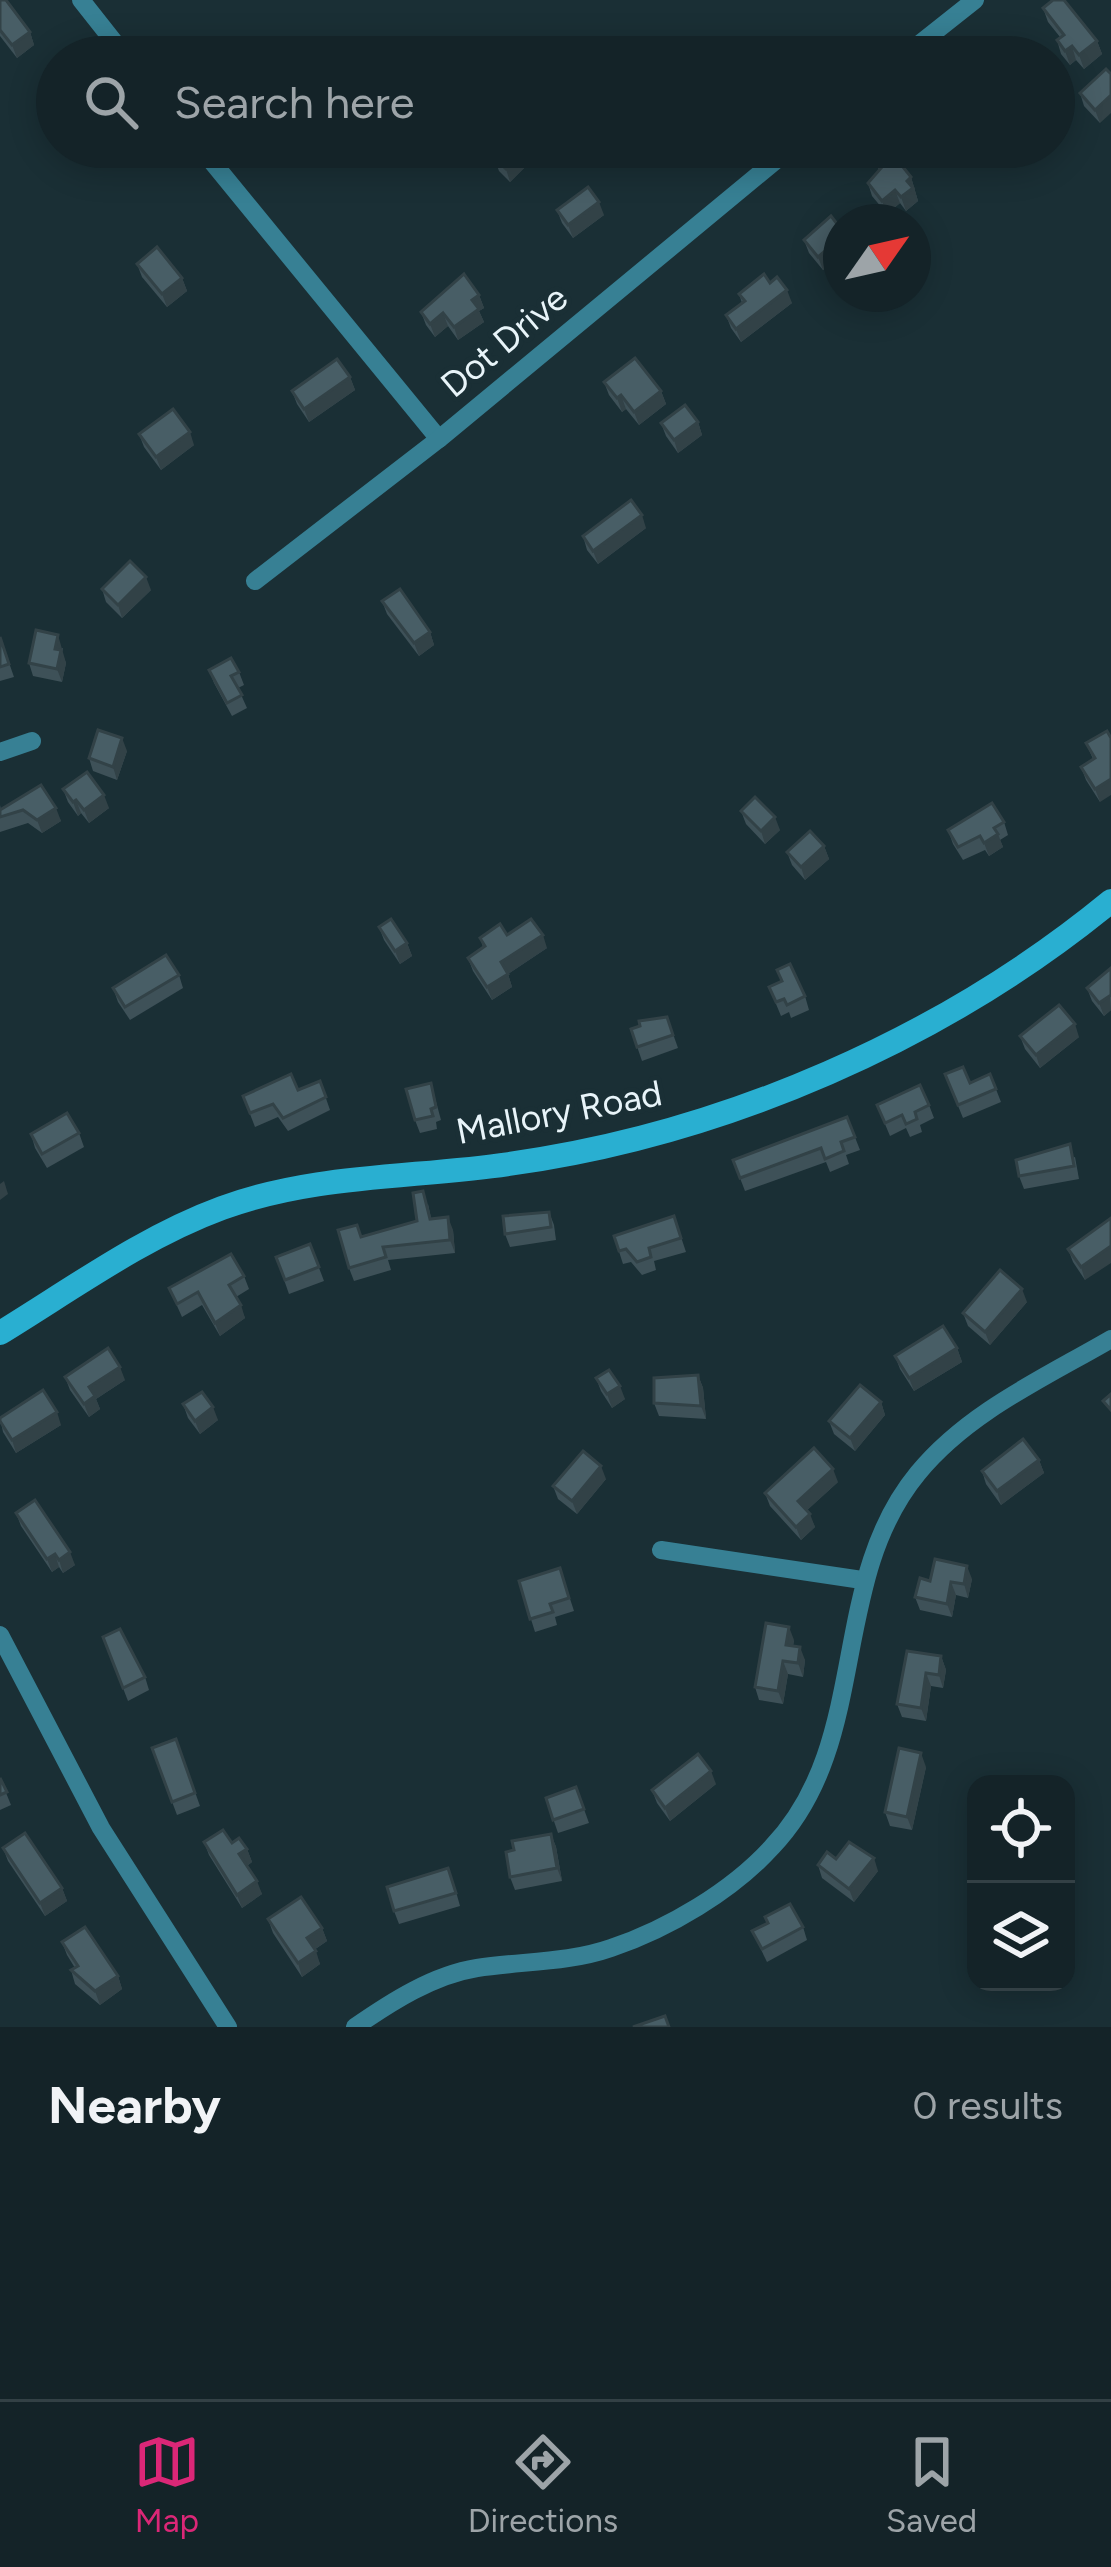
<!DOCTYPE html>
<html lang="en">
<head>
<meta charset="utf-8">
<style>
  body { margin:0; font-family:Figtree,sans-serif; background:#1d2b30; color:#f1f3f6 }
  .controls { position:absolute; right:36px; bottom:36px; display:grid; overflow:hidden; border-radius:24px; box-shadow:0 6px 30px #0003 }
  .controls button { width:108px; height:108px; display:grid; place-items:center; padding:0; border:0; border-bottom:3px solid #334045; background:#142328; color:#f1f3f6; font:60px sans-serif }
  .compass { position:absolute; left:823px; top:204px; width:108px; height:108px; border-radius:50%; background:#142328; box-shadow:0 6px 30px #0003; rotate:56deg }
  .list { margin:0; padding:0; list-style:none }
  h2 { display:flex; justify-content:space-between; align-items:center; height:156px; margin:0; padding:0 48px; font-size:51px }
  h2 small { font-size:39px; font-weight:400; color:#9da4a8 }
  .icon { flex:none; width:66px; height:66px; fill:none; stroke:currentColor; stroke-width:2; stroke-linecap:round; stroke-linejoin:round }
  .map { position:relative; flex:none; width:1111px; height:2027px; overflow:hidden }
  .search { position:absolute; background:#142328; box-shadow:0 6px 30px #0003; left:36px; right:36px; top:36px; height:132px; display:flex; align-items:center; gap:30px; box-sizing:border-box; padding:0 42px; border-radius:66px; color:#9da4a8; font-size:45px }
  .sheet { height:372px; background:#142328 }
  nav { display:flex; justify-content:space-around; align-items:center; box-sizing:border-box; height:168px; border-top:3px solid #334045; background:#142328; font-size:33px; color:#9da4a8 }
  nav a { display:grid; justify-items:center; gap:6px }
  nav .on { color:#db2777 }
  .map>svg:first-child { display:block }
  .lines { fill:none; stroke-linecap:round; stroke-linejoin:round }
  .street { stroke:#378094; stroke-width:18 }
  .secondary { stroke:#29afd1; stroke-width:24 }
  .wall { fill:#3e5158 }
  .shaded-wall { fill:#324247 }
  .building { fill:#485e66; stroke:#324247; stroke-width:3 }
  .labels { text-anchor:middle; dominant-baseline:central; stroke-width:10; stroke-linejoin:round; paint-order:stroke }
  .street-label { font-size:36px; fill:#e8f4f9; stroke:#1a2f35 }
</style>
</head>
<body>
<div class="map">
<svg width="1111" height="2027" viewBox="0 0 1111 2027">
  <rect width="100%" height="100%" fill="#1a2f35"/>
  <g class="lines">
    <g class="street">
      <polyline points="81,0 126,57"/>
      <polyline points="903,57 975,0"/>
      <polyline points="200,147 439,439"/>
      <polyline points="255,581 439,439 792,147"/>
      <polyline points="0,752 32,741"/>
      <polyline points="661,1550 862,1580"/>
      <polyline points="0,1635 101,1828 228,2027"/>
      <path d="M355,2027C391,2002 433,1975 477,1968C522,1961 568,1963 611,1948C668,1929 732,1891 772,1847C872,1742 827,1583 918,1473C968,1412 1044,1378 1111,1339"/>
    </g>
    <path class="secondary" d="M0,1333C72,1289 143,1237 222,1208C314,1174 413,1178 509,1164C725,1134 943,1039 1111,901"/>
  </g>
  <g class="wall">
    <polygon points="0,0 30,32 34,45 17,58 0,36"/>
    <polygon points="1043,8 1097,41 1102,54 1084,69 1076,60 1070,65 1061,54 1057,40 1060,37 1048,22"/>
    <polygon points="1106,69 1100,123 1084,106 1080,93"/>
    <polygon points="941,147 980,147 964,160 958,153 950,159"/>
    <polygon points="872,154 911,177 918,201 906,211 900,203 887,214 872,196 868,183 879,170"/>
    <polygon points="494,158 526,166 510,182 499,171"/>
    <polygon points="557,210 604,215 573,238 562,223"/>
    <polygon points="841,229 841,263 836,260 823,270 809,253 804,240"/>
    <polygon points="137,264 182,278 187,291 167,307 142,277"/>
    <polygon points="770,283 792,303 741,342 731,328 726,315 742,303 739,294"/>
    <polygon points="479,295 484,308 479,311 484,322 458,340 448,326 435,337 426,325 421,312"/>
    <polygon points="350,377 355,390 309,422 297,404 292,391"/>
    <polygon points="604,382 661,391 666,404 639,425 626,409 622,412 609,395"/>
    <polygon points="698,422 702,435 678,453 666,436 661,423"/>
    <polygon points="139,434 194,445 161,470 144,447"/>
    <polygon points="646,528 598,564 587,550 583,536"/>
    <polygon points="102,589 151,590 122,618 106,602"/>
    <polygon points="382,601 430,632 434,645 419,656 387,614"/>
    <polygon points="0,637 14,677 0,681"/>
    <polygon points="63,648 62,653 66,663 62,682 33,676 29,663"/>
    <polygon points="209,670 239,672 244,685 238,688 247,708 232,716 214,683"/>
    <polygon points="1107,731 1100,802 1086,780 1081,767 1093,759 1086,743"/>
    <polygon points="127,751 117,780 93,771 89,758"/>
    <polygon points="41,785 61,821 42,833 28,823 0,832 0,805 1,810"/>
    <polygon points="63,789 109,808 89,823 81,813 78,816 68,802"/>
    <polygon points="741,811 780,830 765,844 746,824"/>
    <polygon points="1004,822 1008,835 1000,840 1003,847 989,856 985,850 963,860 953,844 948,830"/>
    <polygon points="824,846 829,859 805,880 792,865 787,852"/>
    <polygon points="379,927 407,943 412,956 400,964 384,940"/>
    <polygon points="507,935 547,948 508,974 512,987 492,1000 473,971 468,958 483,947 480,938"/>
    <polygon points="1111,968 1111,1010 1104,1016 1092,1001 1087,988"/>
    <polygon points="179,975 183,988 130,1020 118,1002 113,988"/>
    <polygon points="769,987 805,996 809,1010 791,1018 789,1012 781,1016"/>
    <polygon points="667,1017 678,1048 642,1061 631,1029"/>
    <polygon points="1020,1036 1079,1037 1040,1068 1025,1049"/>
    <polygon points="945,1074 970,1083 990,1074 1001,1102 963,1118"/>
    <polygon points="320,1081 330,1110 288,1131 278,1117 255,1127 243,1096 298,1090"/>
    <polygon points="431,1083 441,1120 436,1122 437,1129 420,1133 415,1120"/>
    <polygon points="877,1105 929,1105 934,1118 920,1125 922,1132 910,1137 906,1128 890,1136"/>
    <polygon points="847,1117 860,1150 846,1155 849,1164 830,1172 826,1162 745,1191 733,1160"/>
    <polygon points="79,1133 84,1147 47,1168 35,1148 31,1134"/>
    <polygon points="1075,1157 1079,1179 1024,1189 1019,1176"/>
    <polygon points="428,1204 431,1218 453,1230 455,1253 388,1260 391,1270 354,1281 349,1268 361,1236 417,1221"/>
    <polygon points="549,1212 554,1225 556,1240 510,1247 505,1234"/>
    <polygon points="674,1216 686,1252 654,1261 656,1270 642,1275 631,1262 623,1264 614,1236"/>
    <polygon points="1111,1218 1085,1280 1073,1262 1068,1249"/>
    <polygon points="310,1244 324,1281 289,1294 276,1257"/>
    <polygon points="244,1276 249,1289 236,1297 245,1318 220,1336 202,1305 182,1317 169,1288"/>
    <polygon points="1027,1302 990,1345 968,1326 963,1313"/>
    <polygon points="957,1348 962,1362 914,1391 900,1369 895,1356"/>
    <polygon points="698,1375 703,1388 706,1419 659,1416 654,1403"/>
    <polygon points="65,1377 125,1380 96,1399 100,1409 89,1417 70,1390"/>
    <polygon points="596,1378 625,1399 612,1408 601,1391"/>
    <polygon points="881,1402 885,1415 855,1451 834,1434 829,1421"/>
    <polygon points="183,1404 218,1420 200,1434 188,1418"/>
    <polygon points="0,1418 61,1425 16,1453 3,1432"/>
    <polygon points="1039,1460 1044,1473 1001,1505 986,1484 982,1471"/>
    <polygon points="606,1479 577,1514 558,1499 553,1486"/>
    <polygon points="838,1482 807,1510 815,1527 801,1540 770,1506 765,1493"/>
    <polygon points="16,1513 75,1565 63,1573 59,1567 52,1572 21,1526"/>
    <polygon points="560,1568 574,1611 555,1617 557,1625 535,1632 519,1581"/>
    <polygon points="972,1579 968,1598 956,1595 952,1617 920,1610 915,1597 930,1581"/>
    <polygon points="103,1637 145,1677 149,1690 128,1701"/>
    <polygon points="794,1640 793,1646 805,1660 803,1677 788,1674 783,1704 759,1700 755,1687"/>
    <polygon points="941,1656 946,1670 943,1688 931,1686 926,1721 902,1717 897,1704"/>
    <polygon points="176,1739 200,1806 177,1815 152,1748"/>
    <polygon points="926,1767 912,1830 890,1826 885,1812"/>
    <polygon points="0,1778 11,1805 0,1810"/>
    <polygon points="716,1784 670,1821 657,1803 652,1790"/>
    <polygon points="576,1787 589,1823 558,1833 546,1798"/>
    <polygon points="551,1834 556,1847 562,1881 515,1890 510,1877 514,1850"/>
    <polygon points="204,1842 232,1843 247,1849 252,1862 247,1866 262,1894 242,1908 209,1855"/>
    <polygon points="3,1848 62,1888 67,1901 45,1916 8,1861"/>
    <polygon points="818,1865 878,1871 854,1902 822,1878"/>
    <polygon points="453,1881 460,1906 399,1924 394,1911"/>
    <polygon points="268,1919 322,1928 327,1941 314,1950 320,1964 302,1977 273,1933"/>
    <polygon points="803,1927 807,1940 767,1962 752,1931"/>
    <polygon points="62,1942 118,1976 122,1989 100,2005 75,1984 71,1970 75,1968 67,1955"/>
  </g>
  <g class="shaded-wall">
    <polygon points="30,32 34,45 17,58 12,45"/>
    <polygon points="1097,41 1102,54 1084,69 1079,55"/>
    <polygon points="1072,46 1076,60 1070,65 1065,51"/>
    <polygon points="1111,95 1111,113 1100,123 1095,110"/>
    <polygon points="946,147 956,147 958,153 950,159"/>
    <polygon points="959,147 980,147 964,160"/>
    <polygon points="521,153 526,166 510,182 506,169"/>
    <polygon points="911,177 918,201 906,211 901,197 907,181"/>
    <polygon points="895,190 900,203 887,214 882,201"/>
    <polygon points="599,202 604,215 573,238 568,225"/>
    <polygon points="831,246 836,260 823,270 818,257"/>
    <polygon points="182,278 187,291 167,307 162,294"/>
    <polygon points="787,290 792,303 741,342 736,329"/>
    <polygon points="479,295 484,308 479,311 484,322 458,340 454,327 472,300"/>
    <polygon points="443,313 448,326 435,337 430,324"/>
    <polygon points="350,377 355,390 309,422 304,409"/>
    <polygon points="661,391 666,404 639,425 634,412"/>
    <polygon points="621,395 626,409 622,412 617,398"/>
    <polygon points="698,422 702,435 678,453 674,440"/>
    <polygon points="190,432 194,445 161,470 156,457"/>
    <polygon points="642,515 646,528 598,564 593,551"/>
    <polygon points="146,577 151,590 122,618 118,605"/>
    <polygon points="430,632 434,645 419,656 414,643"/>
    <polygon points="58,635 66,663 62,682 57,669 55,649"/>
    <polygon points="122,738 127,751 117,780 113,767"/>
    <polygon points="1111,779 1111,795 1100,802 1095,789"/>
    <polygon points="104,795 109,808 89,823 84,810"/>
    <polygon points="76,800 81,813 78,816 73,802"/>
    <polygon points="56,808 61,821 42,833 37,820"/>
    <polygon points="775,817 780,830 765,844 761,831"/>
    <polygon points="998,834 1003,847 989,856 984,843"/>
    <polygon points="824,846 829,859 805,880 801,867"/>
    <polygon points="543,935 547,948 508,974 512,987 492,1000 487,987 501,962"/>
    <polygon points="407,943 412,956 400,964 395,951"/>
    <polygon points="1110,994 1111,1010 1104,1016 1099,1003"/>
    <polygon points="1075,1024 1079,1037 1040,1068 1036,1055"/>
    <polygon points="4,1181 8,1194 0,1200 0,1184"/>
    <polygon points="448,1217 453,1230 455,1253 450,1240"/>
    <polygon points="1111,1246 1111,1263 1085,1280 1081,1267"/>
    <polygon points="1022,1289 1027,1302 990,1345 985,1332"/>
    <polygon points="241,1305 245,1318 220,1336 215,1323"/>
    <polygon points="957,1348 962,1362 914,1391 909,1378"/>
    <polygon points="120,1367 125,1380 96,1399 100,1409 89,1417 84,1404 89,1387"/>
    <polygon points="698,1375 703,1388 706,1419 701,1406"/>
    <polygon points="620,1386 625,1399 612,1408 607,1394"/>
    <polygon points="881,1402 885,1415 855,1451 850,1438"/>
    <polygon points="213,1407 218,1420 200,1434 195,1421"/>
    <polygon points="57,1412 61,1425 16,1453 12,1440"/>
    <polygon points="1039,1460 1044,1473 1001,1505 997,1491"/>
    <polygon points="601,1466 606,1479 577,1514 572,1501"/>
    <polygon points="833,1469 838,1482 803,1514 798,1501"/>
    <polygon points="810,1514 815,1527 801,1540 796,1527"/>
    <polygon points="70,1552 75,1565 63,1573 59,1560"/>
    <polygon points="55,1554 59,1567 52,1572 47,1559"/>
    <polygon points="967,1566 972,1579 968,1598 964,1584"/>
    <polygon points="951,1582 956,1595 952,1617 947,1604"/>
    <polygon points="789,1627 794,1640 791,1658 786,1645"/>
    <polygon points="800,1647 805,1660 803,1677 798,1663"/>
    <polygon points="941,1656 946,1670 943,1688 939,1675"/>
    <polygon points="783,1661 788,1674 783,1704 778,1691"/>
    <polygon points="926,1673 931,1686 926,1721 921,1708"/>
    <polygon points="921,1753 926,1767 912,1830 907,1817"/>
    <polygon points="711,1771 716,1784 670,1821 665,1808"/>
    <polygon points="551,1834 556,1847 562,1881 557,1868"/>
    <polygon points="247,1849 252,1862 244,1868 239,1854"/>
    <polygon points="874,1858 878,1871 854,1902 849,1889"/>
    <polygon points="257,1881 262,1894 242,1908 237,1895"/>
    <polygon points="62,1888 67,1901 45,1916 40,1903"/>
    <polygon points="322,1928 327,1941 312,1951 307,1938"/>
    <polygon points="316,1951 320,1964 302,1977 298,1963"/>
    <polygon points="118,1976 122,1989 100,2005 95,1991"/>
  </g>
  <g class="building">
    <polygon points="0,0 6,0 30,32 12,45 0,30"/>
    <polygon points="1053,0 1064,0 1097,41 1079,55 1072,46 1065,51 1057,40 1064,35 1043,8"/>
    <polygon points="1106,69 1111,74 1111,95 1095,110 1080,93"/>
    <polygon points="505,147 515,147 521,153 506,169 494,158"/>
    <polygon points="882,147 887,147 911,177 907,181 913,188 901,197 895,190 882,201 868,183 882,167 872,154"/>
    <polygon points="588,187 599,202 568,225 557,210"/>
    <polygon points="831,216 841,229 841,250 839,252 831,246 818,257 804,240"/>
    <polygon points="157,247 182,278 162,294 137,264"/>
    <polygon points="464,274 479,295 472,300 479,309 454,327 443,313 430,324 421,312"/>
    <polygon points="764,274 770,283 777,277 787,290 736,329 726,315 745,301 739,294"/>
    <polygon points="635,358 661,391 634,412 621,395 617,398 604,382"/>
    <polygon points="337,359 350,377 304,409 292,391"/>
    <polygon points="685,405 698,422 674,440 661,423"/>
    <polygon points="173,409 190,432 156,457 139,434"/>
    <polygon points="631,500 642,515 593,551 583,536"/>
    <polygon points="130,561 146,577 118,605 102,589"/>
    <polygon points="400,589 430,632 414,643 382,601"/>
    <polygon points="36,630 58,635 55,649 61,650 57,669 29,663"/>
    <polygon points="0,637 9,664 0,667"/>
    <polygon points="231,658 239,672 231,676 242,695 227,703 209,670"/>
    <polygon points="98,730 122,738 113,767 89,758"/>
    <polygon points="1107,731 1111,738 1111,779 1095,789 1081,767 1095,758 1086,743"/>
    <polygon points="87,772 104,795 84,810 76,800 73,802 63,789"/>
    <polygon points="41,785 56,808 37,820 23,810 0,817 0,809 0,810"/>
    <polygon points="755,797 775,817 761,831 741,811"/>
    <polygon points="992,803 1004,822 994,828 998,834 984,843 980,836 958,847 948,830"/>
    <polygon points="810,831 824,846 801,867 787,852"/>
    <polygon points="391,919 407,943 395,951 379,927"/>
    <polygon points="531,919 543,935 501,962 508,974 487,987 468,958 485,946 480,938 500,924 507,935"/>
    <polygon points="166,955 179,975 125,1007 113,988"/>
    <polygon points="790,964 805,996 787,1005 784,999 776,1002 769,987 782,981 777,970"/>
    <polygon points="1111,968 1111,995 1099,1003 1087,988"/>
    <polygon points="1059,1005 1075,1024 1036,1055 1020,1036"/>
    <polygon points="667,1017 673,1035 637,1047 631,1029 640,1026 639,1021"/>
    <polygon points="963,1067 970,1083 990,1074 996,1089 958,1105 945,1074"/>
    <polygon points="291,1074 298,1090 320,1081 326,1097 283,1118 273,1104 250,1113 243,1096"/>
    <polygon points="431,1083 436,1107 431,1109 433,1116 415,1120 406,1089"/>
    <polygon points="920,1085 929,1105 915,1112 917,1119 906,1124 902,1115 885,1123 877,1105"/>
    <polygon points="67,1113 79,1133 42,1154 31,1134"/>
    <polygon points="847,1117 855,1137 841,1142 844,1151 825,1159 821,1148 740,1178 733,1160"/>
    <polygon points="1070,1144 1074,1166 1019,1176 1016,1160"/>
    <polygon points="423,1191 430,1219 448,1217 450,1240 383,1247 386,1257 349,1268 338,1230 357,1225 361,1237 417,1221 413,1193"/>
    <polygon points="549,1212 551,1227 505,1234 503,1216"/>
    <polygon points="674,1216 681,1238 649,1248 651,1257 637,1262 626,1249 619,1251 614,1236"/>
    <polygon points="1111,1218 1111,1246 1081,1267 1068,1249"/>
    <polygon points="310,1244 319,1267 285,1280 276,1257"/>
    <polygon points="231,1254 244,1276 229,1285 241,1305 215,1323 198,1292 177,1304 169,1288"/>
    <polygon points="1000,1270 1022,1289 985,1332 963,1313"/>
    <polygon points="943,1326 957,1348 909,1378 895,1356"/>
    <polygon points="108,1348 120,1367 89,1387 95,1396 84,1404 65,1377"/>
    <polygon points="609,1370 620,1386 607,1394 596,1378"/>
    <polygon points="698,1375 701,1406 654,1403 654,1378"/>
    <polygon points="860,1385 881,1402 850,1438 829,1421"/>
    <polygon points="43,1390 57,1412 12,1440 0,1421 0,1418"/>
    <polygon points="202,1392 213,1407 195,1421 183,1404"/>
    <polygon points="1111,1394 1111,1410 1103,1401"/>
    <polygon points="1023,1439 1039,1460 997,1491 982,1471"/>
    <polygon points="814,1448 833,1469 798,1501 810,1514 796,1527 765,1493"/>
    <polygon points="583,1451 601,1466 572,1501 553,1486"/>
    <polygon points="35,1500 70,1552 59,1560 55,1554 47,1559 16,1513"/>
    <polygon points="935,1559 967,1566 964,1584 951,1582 947,1604 915,1597 920,1578 930,1581"/>
    <polygon points="560,1568 569,1598 550,1604 553,1612 530,1619 519,1581"/>
    <polygon points="766,1623 789,1627 786,1645 800,1647 798,1663 783,1661 778,1691 755,1687"/>
    <polygon points="120,1629 145,1677 123,1688 103,1637"/>
    <polygon points="907,1651 941,1656 939,1675 926,1673 921,1708 897,1704"/>
    <polygon points="176,1739 195,1793 172,1802 152,1748"/>
    <polygon points="899,1748 921,1753 907,1817 885,1812"/>
    <polygon points="698,1754 711,1771 665,1808 652,1790"/>
    <polygon points="0,1778 7,1792 0,1795"/>
    <polygon points="576,1787 584,1809 553,1820 546,1798"/>
    <polygon points="223,1830 232,1843 239,1838 247,1849 239,1854 257,1881 237,1895 204,1842"/>
    <polygon points="25,1833 62,1888 40,1903 3,1848"/>
    <polygon points="551,1834 557,1868 510,1877 506,1852 514,1850 512,1841"/>
    <polygon points="849,1842 874,1858 849,1889 818,1865 827,1852 836,1859"/>
    <polygon points="448,1868 456,1893 394,1911 387,1887"/>
    <polygon points="301,1897 322,1928 307,1938 316,1951 298,1963 268,1919"/>
    <polygon points="790,1904 803,1927 762,1949 752,1931 768,1923 765,1917"/>
    <polygon points="85,1927 118,1976 95,1991 71,1970 78,1966 62,1942"/>
    <polygon points="665,2016 669,2027 633,2027"/>
  </g>
  <g class="labels">
    <g class="street-label">
      <text transform="translate(504 341) rotate(-40)">Dot Drive</text>
      <text transform="translate(559 1112) rotate(-11)">Mallory Road</text>
    </g>
  </g>
</svg>
<div class="controls">
<button><svg class="icon" aria-label="locate" viewBox="0 0 24 24"><circle cx="12" cy="12" r="6"/><path d="M12 2v4M12 18v4M2 12h4M18 12h4"/></svg></button>
<button><svg class="icon" aria-label="layers" viewBox="0 0 24 24"><path d="M12 4l9 5-9 5-9-5zM3 14l9 5 9-5"/></svg></button>
</div>
<svg class="compass" viewBox="-18 -18 36 36"><path d="M0-13l5 13h-10z" fill="#e53935"/><path d="M0 13l5-13h-10z" fill="#9da4a8"/></svg>
<div class="search"><svg class="icon" aria-label="search" viewBox="0 0 24 24"><circle cx="10" cy="10" r="6"/><path d="M15 15l6 6"/></svg>Search here</div>
</div>
<section class="sheet">
<h2>Nearby<small>0 results</small></h2>
<ul class="list">
</ul>
</section>
<nav>
<a class="on"><svg class="icon" aria-label="map" viewBox="0 0 24 24"><path d="M3 6l6-2 6 2 6-2v14l-6 2-6-2-6 2zM9 4v14M15 6v14"/></svg>Map</a>
<a><svg class="icon" aria-label="directions" viewBox="0 0 24 24"><path d="M12 3l9 9-9 9-9-9zM9 14v-3h6M13 9l2 2-2 2"/></svg>Directions</a>
<a><svg class="icon" aria-label="saved" viewBox="0 0 24 24"><path d="M7 4h10v16l-5-4-5 4z"/></svg>Saved</a>
</nav>
</body>
</html>
